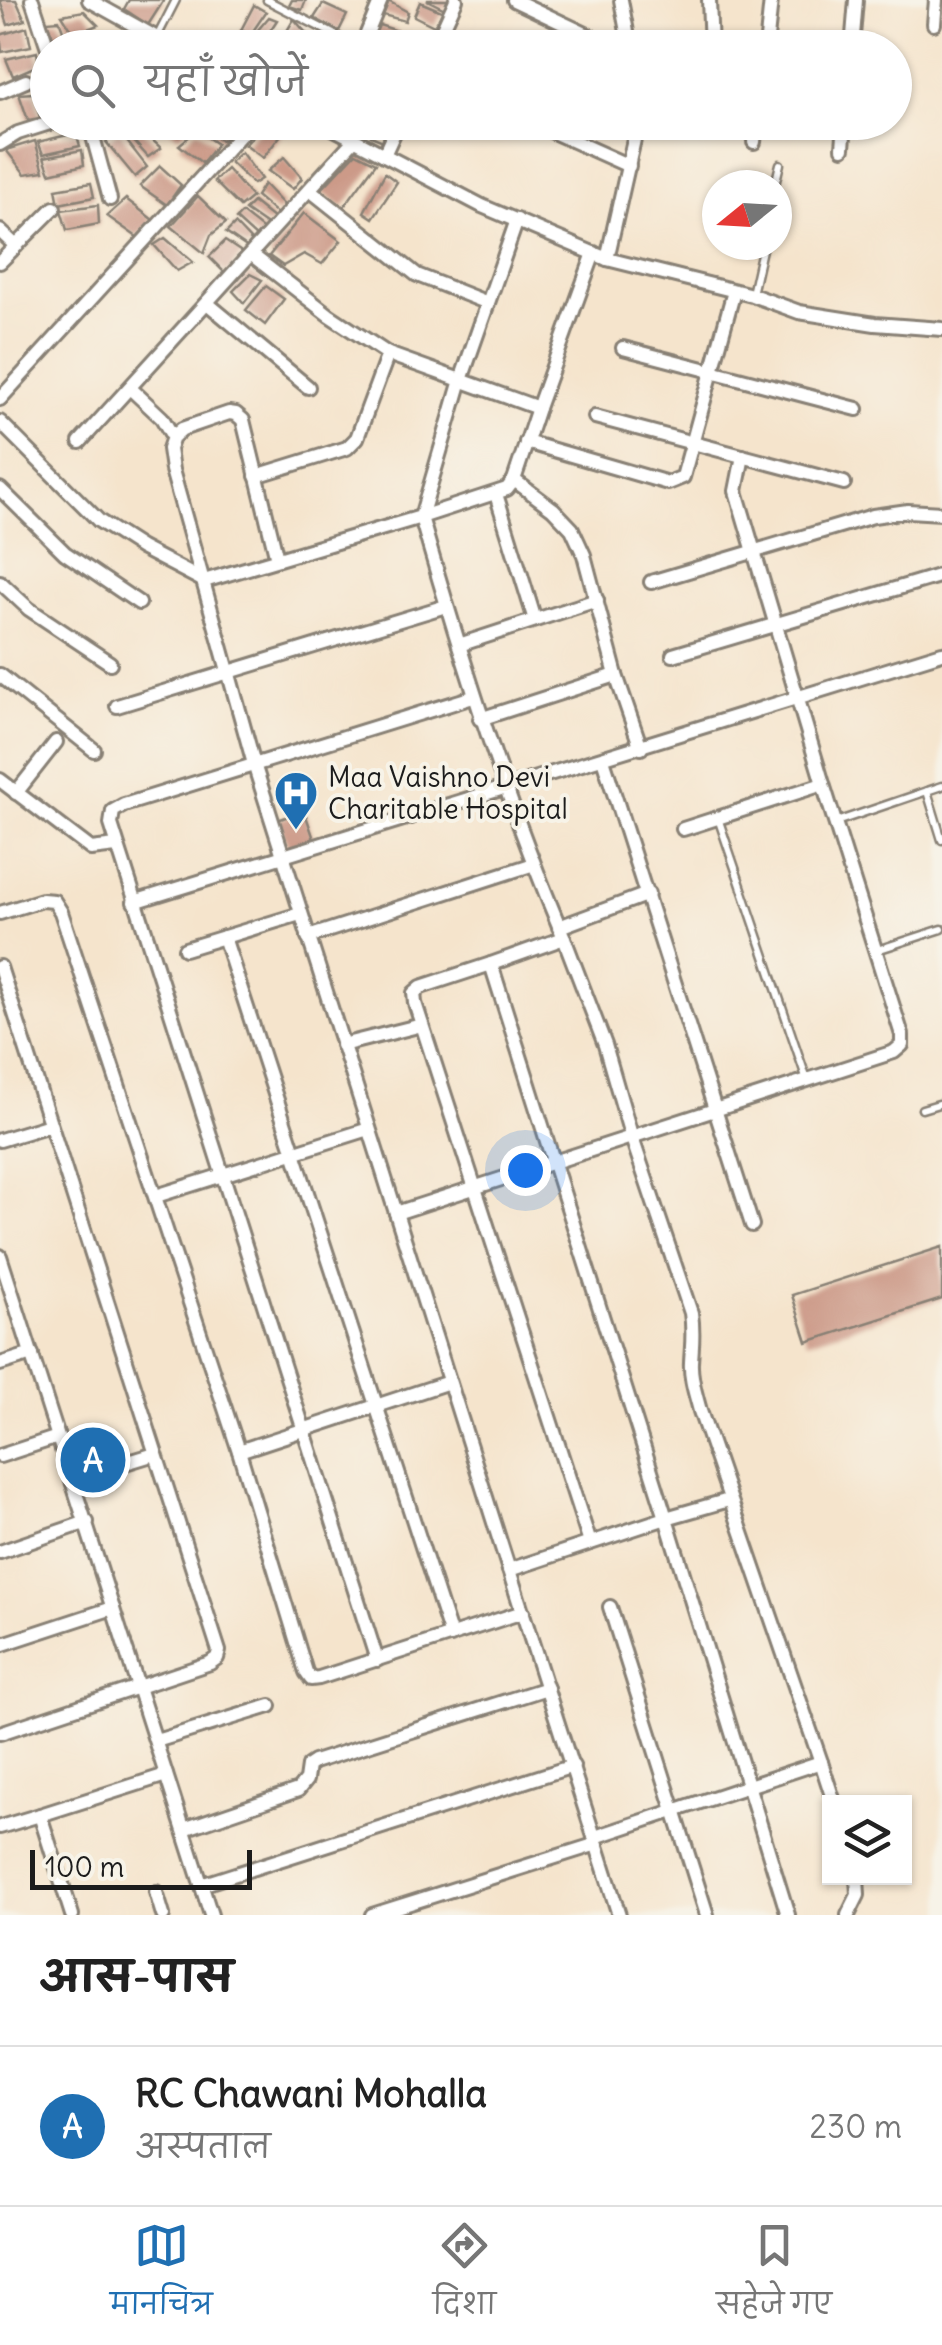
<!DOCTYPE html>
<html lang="hi">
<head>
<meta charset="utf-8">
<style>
  body { margin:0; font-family:Delius,"Playpen Sans Deva",sans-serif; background:#f6f6f6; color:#222 }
  .controls { position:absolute; right:30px; bottom:30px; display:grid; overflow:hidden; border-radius:0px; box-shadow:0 2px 8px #0004 }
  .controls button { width:90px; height:90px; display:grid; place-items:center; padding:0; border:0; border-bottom:2px solid #e0e0e0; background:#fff; color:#222; font:50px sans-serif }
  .compass { position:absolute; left:702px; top:170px; width:90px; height:90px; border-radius:50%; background:#fff; box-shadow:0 2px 8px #0004; rotate:252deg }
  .scale { position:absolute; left:30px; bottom:25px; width:222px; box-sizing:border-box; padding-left:10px; border:5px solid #1c1c1c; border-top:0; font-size:28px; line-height:35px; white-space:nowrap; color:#1c1c1c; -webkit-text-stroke:8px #f7f3e8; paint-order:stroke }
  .you { position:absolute; left:525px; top:1170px; width:35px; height:35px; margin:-25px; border:8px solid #fff; border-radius:50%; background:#1a73e8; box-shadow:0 0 0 15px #1a73e833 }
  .badge { display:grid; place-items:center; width:65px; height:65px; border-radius:50%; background:#1f6fb2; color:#fff; font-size:32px; font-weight:700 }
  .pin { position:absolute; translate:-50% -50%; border:5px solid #fff; box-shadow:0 2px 10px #0006 }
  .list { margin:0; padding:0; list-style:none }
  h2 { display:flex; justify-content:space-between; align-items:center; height:130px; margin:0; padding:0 40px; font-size:42px }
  h2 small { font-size:32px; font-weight:400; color:#767676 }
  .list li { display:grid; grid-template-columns:65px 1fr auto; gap:30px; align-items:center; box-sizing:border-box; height:160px; padding:0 40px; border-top:2px solid #e0e0e0 }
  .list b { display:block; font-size:38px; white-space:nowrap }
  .list p { margin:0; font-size:32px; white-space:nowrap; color:#767676 }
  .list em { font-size:32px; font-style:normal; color:#767676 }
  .icon { flex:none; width:55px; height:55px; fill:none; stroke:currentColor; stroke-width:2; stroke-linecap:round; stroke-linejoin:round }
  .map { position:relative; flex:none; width:942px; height:1915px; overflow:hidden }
  .search { position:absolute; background:#fff; box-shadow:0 2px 8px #0004; left:30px; right:30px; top:30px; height:110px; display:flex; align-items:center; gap:25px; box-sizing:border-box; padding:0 35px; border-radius:55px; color:#767676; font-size:38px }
  .sheet { height:290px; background:#fff }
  nav { display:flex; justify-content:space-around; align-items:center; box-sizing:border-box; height:140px; border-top:2px solid #e0e0e0; background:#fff; font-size:28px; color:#767676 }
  nav a { display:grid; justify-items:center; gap:5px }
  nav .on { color:#1f6fb2 }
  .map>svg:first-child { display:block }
  .building { fill:#cc9a88 }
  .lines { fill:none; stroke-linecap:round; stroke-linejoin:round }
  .service-casing { stroke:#888074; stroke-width:11 }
  .minor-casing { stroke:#888074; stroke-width:18 }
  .service { stroke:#fff; stroke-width:6 }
  .minor { stroke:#fff; stroke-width:12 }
  .labels { text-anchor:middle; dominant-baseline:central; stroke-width:8; stroke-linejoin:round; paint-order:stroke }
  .poi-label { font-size:28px; fill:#1c1c1c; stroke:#f7f3e8; text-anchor:start }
</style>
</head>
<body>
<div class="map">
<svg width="942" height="1915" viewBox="0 0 942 1915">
  <rect width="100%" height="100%" fill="#f7f3e8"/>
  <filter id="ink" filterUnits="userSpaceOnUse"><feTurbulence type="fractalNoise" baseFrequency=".01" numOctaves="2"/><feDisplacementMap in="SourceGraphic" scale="20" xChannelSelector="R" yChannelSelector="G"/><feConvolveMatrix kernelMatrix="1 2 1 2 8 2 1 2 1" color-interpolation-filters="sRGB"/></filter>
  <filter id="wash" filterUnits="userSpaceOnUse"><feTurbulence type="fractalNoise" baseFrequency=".0048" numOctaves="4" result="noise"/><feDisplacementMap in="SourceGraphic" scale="40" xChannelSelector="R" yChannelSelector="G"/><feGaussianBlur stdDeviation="2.25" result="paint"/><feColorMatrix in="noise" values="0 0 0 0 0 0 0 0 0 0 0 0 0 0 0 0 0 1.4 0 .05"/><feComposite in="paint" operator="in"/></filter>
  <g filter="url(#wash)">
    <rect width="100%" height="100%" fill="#f5e4cc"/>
    <g id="blocks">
      <g class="building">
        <polygon points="0,0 16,0 25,20 8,25"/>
        <polygon points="129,0 164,0 148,25 124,9"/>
        <polygon points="292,0 306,0 302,10 289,6"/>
        <polygon points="427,0 449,0 445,9"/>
        <polygon points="388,1 408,12 405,21 383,15"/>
        <polygon points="420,2 444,12 434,26 414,16"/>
        <polygon points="323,4 347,15 339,31 314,18"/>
        <polygon points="254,5 266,12 251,34 241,30"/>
        <polygon points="84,11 98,25 74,34 62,15"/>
        <polygon points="269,17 277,20 262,43 251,38"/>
        <polygon points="294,19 306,33 291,48 277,48"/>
        <polygon points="59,20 69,46 57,48 47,21"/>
        <polygon points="376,24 398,31 394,44 372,35"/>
        <polygon points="27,27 31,46 2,52 0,35"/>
        <polygon points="99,33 107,46 74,48 71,43"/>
        <polygon points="405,33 429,44 427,48 398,48"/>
        <polygon points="236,37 246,40 242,48 230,48"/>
        <polygon points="37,52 39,65 13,76 6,59"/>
        <polygon points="48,84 48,113 46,114 39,86"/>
        <polygon points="34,93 40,118 28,120 19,94"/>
        <polygon points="133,122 161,148 148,157 123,129"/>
        <polygon points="158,122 186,122 190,127 178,136"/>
        <polygon points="193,122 211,122 231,136 221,140"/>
        <polygon points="266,122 291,122 263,158 245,145"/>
        <polygon points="378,122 393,122 383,141 371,136"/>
        <polygon points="197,130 217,144 202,163 179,145"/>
        <polygon points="119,131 147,167 135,177 106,142"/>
        <polygon points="76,133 80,146 43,154 38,142"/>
        <polygon points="35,141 44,171 25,174 6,150"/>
        <polygon points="82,150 84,165 50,173 44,157"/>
        <polygon points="241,152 261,179 253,184 230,162"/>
        <polygon points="356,153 376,163 343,208 320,191"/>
        <polygon points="284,157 302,178 293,189 268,171"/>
        <polygon points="160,166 181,185 167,205 140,186"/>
        <polygon points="227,169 252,197 240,207 214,181"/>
        <polygon points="385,173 397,182 373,218 364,212"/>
        <polygon points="91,183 94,197 59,204 56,189"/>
        <polygon points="264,184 284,205 277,214 256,196"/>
        <polygon points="198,196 226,223 211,235 204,253 171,226"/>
        <polygon points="126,199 153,220 137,237 107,216"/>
        <polygon points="253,202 274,219 268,226 245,210"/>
        <polygon points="98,205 99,224 67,230 61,210"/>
        <polygon points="242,213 265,231 257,238 236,219"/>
        <polygon points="304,213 341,241 322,264 304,254 283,266 269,256"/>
        <polygon points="235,224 252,242 248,248 226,233"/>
        <polygon points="165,238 193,262 177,271 154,245"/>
        <polygon points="225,241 240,251 241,255 226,274 209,257"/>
        <polygon points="250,274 262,280 244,303 233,291"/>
        <polygon points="266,286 284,299 265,325 246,310"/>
        <polygon points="304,810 315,842 289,851 278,820"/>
        <polygon points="942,1247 942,1299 807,1342 792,1295"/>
        <polygon points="95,1454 98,1461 84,1466 82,1458"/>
      </g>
    </g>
  </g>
  <g filter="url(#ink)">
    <use href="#blocks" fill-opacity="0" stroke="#888074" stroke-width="2.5"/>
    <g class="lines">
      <defs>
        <g id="service">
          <polyline points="267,0 339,37"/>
          <polyline points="157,37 176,0"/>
          <polyline points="775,185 780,164"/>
          <polyline points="752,294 763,245"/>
          <polyline points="927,791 942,840"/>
          <polyline points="718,818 807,1080"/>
          <polyline points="836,822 942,786"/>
          <polyline points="877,950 942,929"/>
          <polyline points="922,1109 942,1103"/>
        </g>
        <g id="minor">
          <polyline points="32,0 48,48"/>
          <polyline points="89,0 175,48"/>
          <polyline points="514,0 615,48"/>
          <polyline points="621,0 630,48"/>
          <polyline points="709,0 711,48"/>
          <polyline points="934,24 936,0"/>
          <polyline points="123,48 156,38"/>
          <polyline points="361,48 381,0"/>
          <polyline points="434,48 456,0"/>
          <polyline points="766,48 771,0"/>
          <polyline points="852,48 856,0"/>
          <polyline points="0,92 26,81"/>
          <polyline points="89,122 110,199"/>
          <polyline points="321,122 482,206 607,259 752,295 799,312 875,324 942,329"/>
          <polyline points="531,122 629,166"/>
          <polyline points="754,142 756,122"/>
          <polyline points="0,144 18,133 53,122"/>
          <polyline points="843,148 845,122"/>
          <polyline points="384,155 399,122"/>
          <polyline points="310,190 417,275 488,303"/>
          <polyline points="0,231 16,246"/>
          <polyline points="252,255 329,315 388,354 538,408 594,253"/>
          <polyline points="607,259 638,122"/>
          <polyline points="0,262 54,208"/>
          <polyline points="207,303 308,387"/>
          <polyline points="623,348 857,409"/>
          <path d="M130,388L162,418L173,437L169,449L172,470L254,764L509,1570L666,1518L491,964L564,938C506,801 462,660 421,517L507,489L514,480L538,408"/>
          <polyline points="0,399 252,122"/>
          <polyline points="595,417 844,483"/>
          <polyline points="0,422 99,521 141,548 204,581 421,517 461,380 517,220"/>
          <polyline points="173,437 182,429 229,413 236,414 243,420 277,559"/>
          <polyline points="80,442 354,140"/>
          <polyline points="526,442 668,483 683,477 734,291"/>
          <polyline points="256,476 347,448 357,438 388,354"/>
          <polyline points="514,480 553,509 572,529 584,555 616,675 641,748"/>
          <polyline points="0,489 65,553 139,603"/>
          <polyline points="496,494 535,620"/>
          <polyline points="0,582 29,609 110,663"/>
          <polyline points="651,582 873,516 908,511 942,513"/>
          <polyline points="459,645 597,600"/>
          <polyline points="673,655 942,575"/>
          <polyline points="0,675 94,750"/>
          <polyline points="117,706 446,606"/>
          <polyline points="480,719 616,675"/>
          <polyline points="603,759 752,1225"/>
          <polyline points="0,780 91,849 116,846"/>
          <polyline points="16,793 56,742"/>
          <polyline points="683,829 823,784"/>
          <polyline points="134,902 942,653"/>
          <polyline points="0,913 42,900 54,901 61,912 239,1451 306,1672 311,1679 319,1678 523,1612"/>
          <polyline points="559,927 648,894"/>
          <polyline points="224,937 451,1636"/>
          <polyline points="308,937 531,865"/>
          <path d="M564,938L605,1045L631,1135L691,1313C694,1333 692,1343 691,1362C690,1379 696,1395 700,1411L821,1762"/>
          <polyline points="185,949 300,914"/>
          <polyline points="491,964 421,987 414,993 415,1003 590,1543"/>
          <polyline points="0,967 219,1651 217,1658 210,1663 0,1733"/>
          <polyline points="342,1045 422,1025"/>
          <polyline points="0,1140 50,1125"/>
          <polyline points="156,1196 369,1129"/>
          <polyline points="396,1213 894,1052 902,1045 902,1035 823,784 736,491 743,456"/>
          <polyline points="0,1256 211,1915"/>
          <polyline points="0,1364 32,1354"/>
          <polyline points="239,1451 449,1382"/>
          <polyline points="0,1456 58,1437"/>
          <polyline points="73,1479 155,1454"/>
          <polyline points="729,1500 666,1518 788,1915"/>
          <polyline points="0,1552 87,1522"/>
          <polyline points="509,1570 619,1915"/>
          <polyline points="610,1607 707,1915"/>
          <polyline points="0,1645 113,1608"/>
          <polyline points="377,1660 111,824 113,811 124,805 473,697"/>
          <polyline points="156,1741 270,1706"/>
          <polyline points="40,1815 166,1775"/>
          <polyline points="0,1827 40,1815 72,1915"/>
          <polyline points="184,1829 298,1790 306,1780 308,1766 314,1762 547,1688"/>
          <polyline points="595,1837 821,1762 834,1802"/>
          <polyline points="201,1885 573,1766"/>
          <polyline points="156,1892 163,1915"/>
          <polyline points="372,1915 597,1844"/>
          <polyline points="848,1915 858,1895 857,1878"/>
        </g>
      </defs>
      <use href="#service" class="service-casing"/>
      <use href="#minor" class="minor-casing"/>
      <use href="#service" class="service"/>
      <use href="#minor" class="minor"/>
    </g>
  </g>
  <defs>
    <symbol id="hospital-pin" viewBox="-11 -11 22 30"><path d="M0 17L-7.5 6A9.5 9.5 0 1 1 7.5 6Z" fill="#1f6fb2" stroke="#f7f3e8"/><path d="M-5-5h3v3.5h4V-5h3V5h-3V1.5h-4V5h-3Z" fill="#fff"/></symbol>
  </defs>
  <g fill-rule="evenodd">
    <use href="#hospital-pin" x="271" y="768" width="50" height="68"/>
  </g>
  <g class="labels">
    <g class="poi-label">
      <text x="328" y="777">Maa Vaishno Devi<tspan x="328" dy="32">Charitable Hospital</tspan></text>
    </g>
  </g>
</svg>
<div class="controls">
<button><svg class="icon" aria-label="layers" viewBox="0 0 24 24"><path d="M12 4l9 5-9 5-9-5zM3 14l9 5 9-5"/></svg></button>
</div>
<svg class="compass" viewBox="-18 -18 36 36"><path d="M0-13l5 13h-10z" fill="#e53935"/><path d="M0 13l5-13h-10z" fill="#767676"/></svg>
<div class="scale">100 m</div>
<div class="you"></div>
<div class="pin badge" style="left:93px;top:1460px">A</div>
<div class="search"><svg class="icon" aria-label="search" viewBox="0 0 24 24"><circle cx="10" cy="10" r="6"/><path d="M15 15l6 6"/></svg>यहाँ खोजें</div>
</div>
<section class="sheet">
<h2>आस-पास<small></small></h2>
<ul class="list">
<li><span class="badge">A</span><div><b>RC Chawani Mohalla</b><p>अस्पताल</p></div><em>230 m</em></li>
</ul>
</section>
<nav>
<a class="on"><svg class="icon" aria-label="map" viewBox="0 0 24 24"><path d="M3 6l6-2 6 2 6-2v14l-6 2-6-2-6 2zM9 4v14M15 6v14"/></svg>मानचित्र</a>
<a><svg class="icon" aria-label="directions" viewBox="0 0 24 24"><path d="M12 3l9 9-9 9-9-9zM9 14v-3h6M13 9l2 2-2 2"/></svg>दिशा</a>
<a><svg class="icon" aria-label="saved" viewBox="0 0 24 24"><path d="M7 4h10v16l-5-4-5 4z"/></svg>सहेजे गए</a>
</nav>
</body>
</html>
